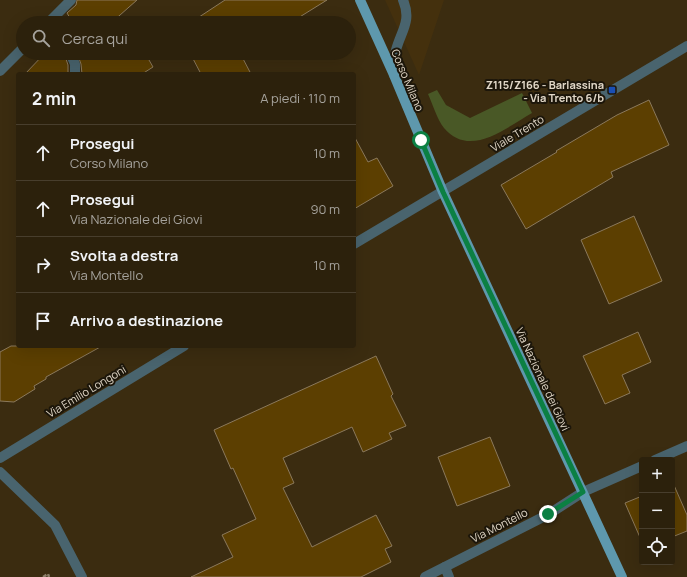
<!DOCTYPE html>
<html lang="it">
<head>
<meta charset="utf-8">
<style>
  body { margin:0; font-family:Manrope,sans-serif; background:#382e1a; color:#f1f3f6 }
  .controls { position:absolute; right:12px; bottom:12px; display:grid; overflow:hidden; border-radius:4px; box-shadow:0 4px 16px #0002 }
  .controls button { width:36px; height:36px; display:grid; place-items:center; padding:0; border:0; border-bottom:1px solid #483e2d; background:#2c210c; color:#f1f3f6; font:20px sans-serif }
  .stop { position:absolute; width:12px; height:12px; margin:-9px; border:3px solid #0b8043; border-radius:50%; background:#fff }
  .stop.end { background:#0b8043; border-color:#fff; box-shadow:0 1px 4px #0008 }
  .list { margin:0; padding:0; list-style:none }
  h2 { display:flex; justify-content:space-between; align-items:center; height:52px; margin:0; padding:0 16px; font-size:17px }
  h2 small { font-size:13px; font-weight:400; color:#a6a39d }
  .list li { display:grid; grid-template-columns:26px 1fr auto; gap:12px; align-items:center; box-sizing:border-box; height:56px; padding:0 16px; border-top:1px solid #483e2d }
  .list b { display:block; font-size:15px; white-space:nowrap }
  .list p { margin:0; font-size:13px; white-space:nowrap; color:#a6a39d }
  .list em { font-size:13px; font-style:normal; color:#a6a39d }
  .icon { flex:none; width:22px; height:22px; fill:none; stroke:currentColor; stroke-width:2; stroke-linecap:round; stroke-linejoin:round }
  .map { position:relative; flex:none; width:687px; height:577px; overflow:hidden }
  .search { position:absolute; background:#2c210c; box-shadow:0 4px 16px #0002; left:16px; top:16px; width:340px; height:44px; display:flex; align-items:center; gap:10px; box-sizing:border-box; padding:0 14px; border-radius:22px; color:#a6a39d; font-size:15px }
  .panel { position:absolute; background:#2c210c; box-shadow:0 4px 16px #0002; left:16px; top:72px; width:340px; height:276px; border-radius:4px }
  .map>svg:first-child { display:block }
  .built { fill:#44300d }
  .green { fill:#495826 }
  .building { fill:#5c3f01; stroke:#8b795c }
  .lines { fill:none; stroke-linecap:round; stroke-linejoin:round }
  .path { stroke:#8d806a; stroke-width:2.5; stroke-dasharray:4 2; stroke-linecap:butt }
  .minor { stroke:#49646e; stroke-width:10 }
  .major { stroke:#5e98ad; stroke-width:10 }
  .route { stroke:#0b8043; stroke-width:5 }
  .transit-dot { fill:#1a4fb4; stroke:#1c160a; stroke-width:1.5 }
  .labels { text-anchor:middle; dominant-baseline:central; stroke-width:4; stroke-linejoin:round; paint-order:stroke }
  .street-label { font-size:11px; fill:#e2d8c8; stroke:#1c160a }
  .poi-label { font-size:11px; font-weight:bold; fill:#e2d8c8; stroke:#1c160a; text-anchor:end }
</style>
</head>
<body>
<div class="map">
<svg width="687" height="577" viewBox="0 0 687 577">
  <rect width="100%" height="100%" fill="#3b2c10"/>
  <polygon class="built" points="385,0 444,0 419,75"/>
  <path class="green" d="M437,90L446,105L470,118L522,93L532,113C507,127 470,159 444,128C437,119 433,105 428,94Z"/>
  <g class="building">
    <polygon points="77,0 137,0 111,23 73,23 67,13 76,5"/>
    <polygon points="225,0 327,0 290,23 190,23"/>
    <polygon points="45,53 64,53 68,65 68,74 25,74"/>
    <polygon points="77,53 145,53 153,67 142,74 82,74 81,64"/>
    <polygon points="190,53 240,53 251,74 201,74"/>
    <polygon points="649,100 669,145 611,172 613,177 526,229 501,185 557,152 556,151 617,115"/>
    <polygon points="354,136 368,162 377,158 393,186 354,209"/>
    <polygon points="634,216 662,281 609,304 581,240"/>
    <polygon points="638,332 651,362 622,375 630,393 605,404 583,356"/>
    <polygon points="11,346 102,346 46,377 46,379 34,386 35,389 14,402 0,401 0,352"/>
    <polygon points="376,356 393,394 391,396 406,426 389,433 392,439 363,452 352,427 283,458 294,483 283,488 312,547 376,515 392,546 385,549 391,562 361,577 191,577 233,557 222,535 256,519 233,468 231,469 214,430"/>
    <polygon points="490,437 510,486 457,506 438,457"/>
    <polygon points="673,483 687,515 687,531 672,537 672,484"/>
    <polygon points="642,496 642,542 625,503"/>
  </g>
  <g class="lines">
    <polyline class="path" points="43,577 48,574 49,577"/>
    <g class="minor">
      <polyline points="48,23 71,0"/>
      <polyline points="70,53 75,64 75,74"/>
      <polyline points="0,71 23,48"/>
      <path d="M394,75C394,67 394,58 396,50C401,31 412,21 403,0"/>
      <polyline points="354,244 687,46"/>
      <polyline points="0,458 184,346"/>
      <polyline points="655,460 687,446"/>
      <polyline points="0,472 55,525 82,577"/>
      <polyline points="445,567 449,577"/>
      <polyline points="425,577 549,514 583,492 642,466"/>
    </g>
    <polyline class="major" points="360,0 394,75 443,192 622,577"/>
  </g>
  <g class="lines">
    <polyline class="route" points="421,140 443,192 583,492 548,514"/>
  </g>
  <rect class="transit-dot" x="608" y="86" width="8" height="8" rx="2"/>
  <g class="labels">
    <g class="street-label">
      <text transform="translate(408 80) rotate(67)">Corso Milano</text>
      <text transform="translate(517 133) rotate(-31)">Viale Trento</text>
      <text transform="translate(543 379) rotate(65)">Via Nazionale dei Giovi</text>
      <text transform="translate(86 391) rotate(-31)">Via Emilio Longoni</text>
      <text transform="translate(499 525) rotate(-27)">Via Montello</text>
    </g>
    <g class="poi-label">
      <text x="604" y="84">Z115/Z166 - Barlassina<tspan x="604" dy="13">- Via Trento 6/b</tspan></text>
    </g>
  </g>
</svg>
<div class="controls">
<button>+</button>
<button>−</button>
<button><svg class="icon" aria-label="locate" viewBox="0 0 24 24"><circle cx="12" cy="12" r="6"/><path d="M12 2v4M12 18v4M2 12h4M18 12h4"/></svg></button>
</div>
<div class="stop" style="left:421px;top:140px"></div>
<div class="stop end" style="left:548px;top:514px"></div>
<div class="search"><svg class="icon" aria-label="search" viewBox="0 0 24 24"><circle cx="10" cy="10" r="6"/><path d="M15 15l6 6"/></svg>Cerca qui</div>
<section class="panel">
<h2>2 min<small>A piedi · 110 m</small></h2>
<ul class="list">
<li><svg class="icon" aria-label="ahead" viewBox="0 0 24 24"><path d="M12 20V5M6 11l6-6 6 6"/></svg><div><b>Prosegui</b><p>Corso Milano</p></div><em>10 m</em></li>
<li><svg class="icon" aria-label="ahead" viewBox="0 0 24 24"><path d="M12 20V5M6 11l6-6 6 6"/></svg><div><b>Prosegui</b><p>Via Nazionale dei Giovi</p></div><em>90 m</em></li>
<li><svg class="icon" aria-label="right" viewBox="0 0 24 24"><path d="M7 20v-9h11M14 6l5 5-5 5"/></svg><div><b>Svolta a destra</b><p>Via Montello</p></div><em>10 m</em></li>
<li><svg class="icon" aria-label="arrive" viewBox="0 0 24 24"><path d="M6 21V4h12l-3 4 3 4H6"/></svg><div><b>Arrivo a destinazione</b></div></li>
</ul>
</section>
</div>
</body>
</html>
